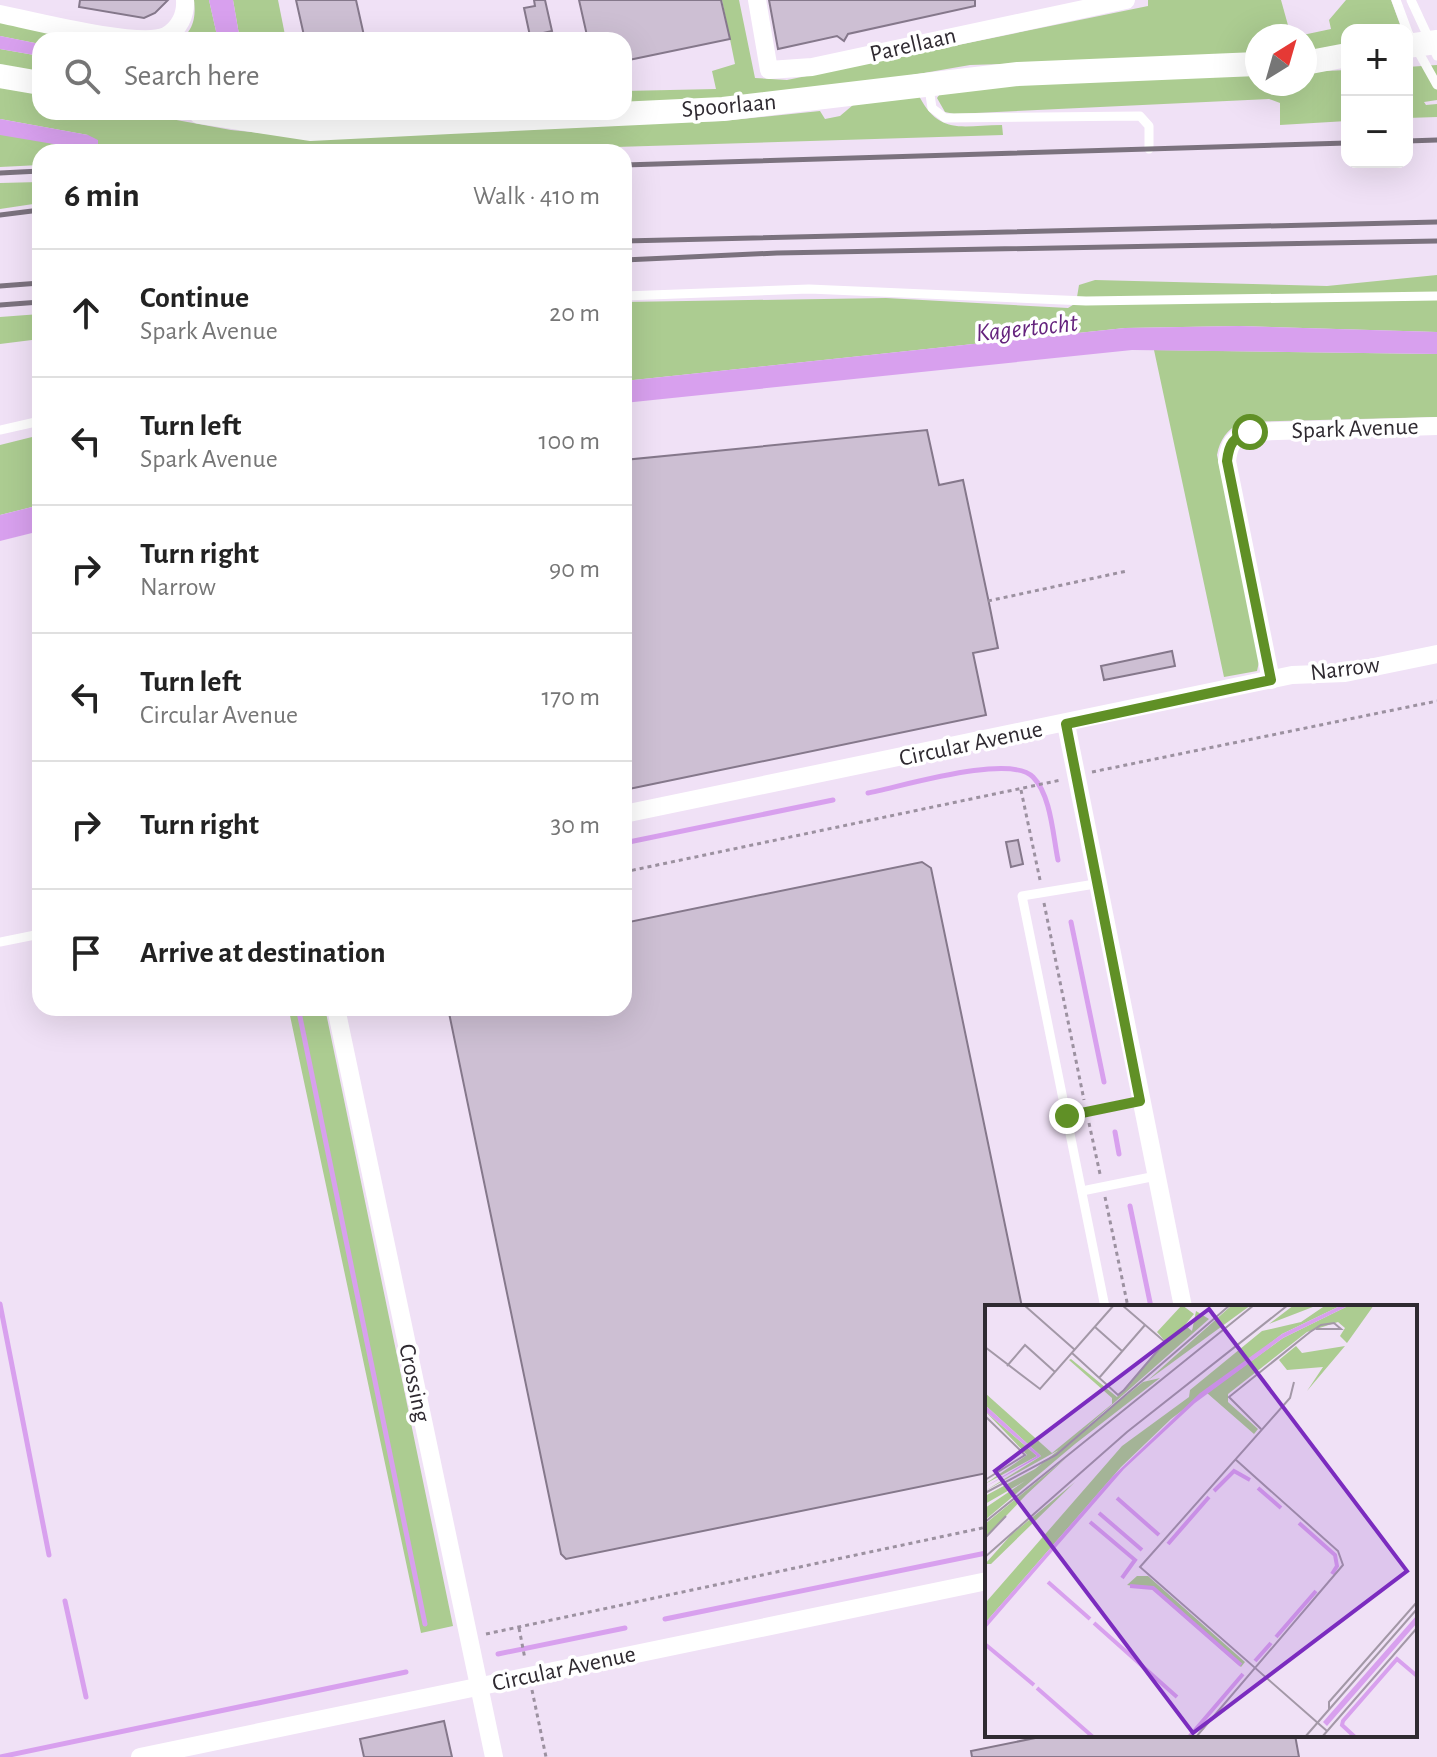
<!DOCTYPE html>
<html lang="en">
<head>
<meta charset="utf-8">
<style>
  body { margin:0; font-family:"Alegreya Sans",sans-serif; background:#f2f2f2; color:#222 }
  .controls { position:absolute; right:24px; top:24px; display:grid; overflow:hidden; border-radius:16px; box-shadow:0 8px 32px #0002 }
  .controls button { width:72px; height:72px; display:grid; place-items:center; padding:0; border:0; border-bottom:2px solid #e0e0e0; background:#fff; color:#222; font:40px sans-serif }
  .compass { position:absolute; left:1245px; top:24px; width:72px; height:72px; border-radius:50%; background:#fff; box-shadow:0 8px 32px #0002; rotate:37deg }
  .stop { position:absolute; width:24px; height:24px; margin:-18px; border:6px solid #609026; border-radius:50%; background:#fff }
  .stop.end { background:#609026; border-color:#fff; box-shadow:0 2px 8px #0008 }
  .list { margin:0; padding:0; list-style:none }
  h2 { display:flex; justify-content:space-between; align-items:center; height:104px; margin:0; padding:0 32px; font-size:34px }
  h2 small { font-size:26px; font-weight:400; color:#767676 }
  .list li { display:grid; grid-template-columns:52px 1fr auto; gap:24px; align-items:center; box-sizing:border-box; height:128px; padding:0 32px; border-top:2px solid #e0e0e0 }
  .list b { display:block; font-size:30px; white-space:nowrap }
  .list p { margin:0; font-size:26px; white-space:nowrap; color:#767676 }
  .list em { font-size:26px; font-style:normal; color:#767676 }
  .icon { flex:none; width:44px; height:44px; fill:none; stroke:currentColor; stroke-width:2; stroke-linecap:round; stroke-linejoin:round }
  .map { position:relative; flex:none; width:1437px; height:1757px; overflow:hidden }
  .search { position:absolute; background:#fff; box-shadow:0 8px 32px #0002; left:32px; top:32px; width:600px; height:88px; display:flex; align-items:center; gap:20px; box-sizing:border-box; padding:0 28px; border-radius:24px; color:#767676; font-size:30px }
  .panel { position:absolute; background:#fff; box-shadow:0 8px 32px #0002; left:32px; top:144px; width:600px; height:872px; border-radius:24px }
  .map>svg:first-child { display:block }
  .green { fill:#accc91 }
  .water { fill:#d8a0ee }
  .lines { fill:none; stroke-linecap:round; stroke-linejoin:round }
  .stream { stroke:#d8a0ee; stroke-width:5 }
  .building { fill:#cdbfd3; stroke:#85788b; stroke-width:2 }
  .path { stroke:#9c91a0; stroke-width:3; stroke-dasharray:4 4; stroke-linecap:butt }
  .lane { stroke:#fff; stroke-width:9 }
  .street { stroke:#fff; stroke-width:18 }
  .secondary { stroke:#fff; stroke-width:24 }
  .rail { stroke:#7b727e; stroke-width:5 }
  .route { stroke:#609026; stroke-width:10 }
  .labels { text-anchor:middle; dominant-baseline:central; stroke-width:7; stroke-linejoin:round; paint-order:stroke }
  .street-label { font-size:24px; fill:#2f2a31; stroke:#fff }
  .water-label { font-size:26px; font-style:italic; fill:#65237d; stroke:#fff }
  .inset-river { fill:none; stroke:#d8a0ee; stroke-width:4 }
  .inset-road { fill:none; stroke:#a398a7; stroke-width:2 }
  .view { fill:#7b2cbf; fill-opacity:0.15; stroke:#7b2cbf; stroke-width:4 }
  .inset-edge { fill:none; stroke:#2f2a31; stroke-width:4 }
</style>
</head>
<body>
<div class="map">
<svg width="1437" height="1757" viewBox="0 0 1437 1757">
  <rect width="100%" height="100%" fill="#f0e1f6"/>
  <g class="green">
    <path d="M194,0H209L218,40H180C194,30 196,16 194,0Z"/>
    <polygon points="233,0 278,0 286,40 240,40"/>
    <polygon points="722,0 739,0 755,78 787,80 1148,6 1148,0 1281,0 1291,36 1257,36 1257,56 970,65 802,94 624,104 624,91 716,89 712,71 735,64"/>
    <polygon points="1346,0 1391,0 1402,30 1347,30 1347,51 1305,54 1305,36 1298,36 1331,29 1329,20"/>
    <polygon points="0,19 115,40 40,40 40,44 0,36"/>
    <polygon points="0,49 40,56 40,73 0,66"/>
    <polygon points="1437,65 1437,100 1424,102 1426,105 1437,104 1437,117 1407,118 1407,67"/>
    <polygon points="1347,70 1347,121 1280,125 1280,103 1269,99 954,114 945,112 937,98 945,87 1257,75 1257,84 1305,84 1305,72"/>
    <path d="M0,84L40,92V112H133L231,130L270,134L722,121L820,111L825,119L840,116L853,105L919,96C940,136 962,125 1002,125L1003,135L487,151L482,146L438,149L430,145L409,146L404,152H40V165L0,167V135H88L0,119Z"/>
    <polygon points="253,112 465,112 371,117"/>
    <polygon points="40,182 40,203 0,209 0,183"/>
    <polygon points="1437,275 1437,332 1239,326 1125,328 624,381 624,302 886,298 1068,308 1076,303 1079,285 1095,280 1327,286"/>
    <polygon points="40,314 40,339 0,344 0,317"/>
    <path d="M1154,350L1437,354V417L1241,422C1227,430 1220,439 1217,455L1260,657L1257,671L1224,677Z"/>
    <polygon points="40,435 40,505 0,515 0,445"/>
    <polygon points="285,1008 325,1008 453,1626 421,1633 289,1011"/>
  </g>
  <g class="water">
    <polygon points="209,0 233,0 240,40 218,40"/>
    <polygon points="0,36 40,44 40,56 0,49"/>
    <polygon points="0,119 88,135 98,140 98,144 89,150 0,135"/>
    <polygon points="1239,326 1437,332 1437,354 1132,350 624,403 624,381 1125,328"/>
    <polygon points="40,505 40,531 0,541 0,515"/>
  </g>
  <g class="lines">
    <g class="stream">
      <path d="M868,793C900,787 1010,753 1033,777C1051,795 1053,836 1058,860"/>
      <polyline points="624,843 833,800"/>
      <polyline points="1071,922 1104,1082"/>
      <polyline points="294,1008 299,1012 425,1624"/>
      <polyline points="1115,1132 1119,1154"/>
      <polyline points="1130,1206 1151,1307"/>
      <polyline points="0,1304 49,1555"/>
      <polyline points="65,1601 86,1697"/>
      <polyline points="665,1619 986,1553"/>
      <polyline points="498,1654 625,1628"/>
      <polyline points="0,1757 406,1672"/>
    </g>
  </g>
  <g class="building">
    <polygon points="80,0 168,0 155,13 144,18 79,7"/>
    <polygon points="296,0 356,0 365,40 305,40"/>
    <polygon points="534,0 545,0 552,31 530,36 524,8 535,6"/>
    <polygon points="579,0 721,0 730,39 624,61 624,40 588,40"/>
    <polygon points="769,0 975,0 975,6 848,34 844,41 837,36 778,49"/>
    <polygon points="927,430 939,485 963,480 989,603 998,648 973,653 986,715 624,790 624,460"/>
    <polygon points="1172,651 1175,666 1104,680 1101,666"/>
    <polygon points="1018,840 1023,864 1011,867 1006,842"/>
    <polygon points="922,862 931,868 1022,1307 987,1307 987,1473 566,1559 561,1554 448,1008 624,1008 624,923"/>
    <polygon points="444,1721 452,1757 364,1757 360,1739"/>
    <polygon points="1050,1735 1295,1735 1299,1757 972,1757 971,1751"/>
  </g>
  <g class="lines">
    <g class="path">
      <polyline points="988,601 1127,571"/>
      <polyline points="1092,772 1437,701"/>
      <polyline points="1021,790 1040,880"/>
      <polyline points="624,872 1061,780"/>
      <polyline points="1044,903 1084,1100"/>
      <polyline points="1089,1123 1100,1174"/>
      <polyline points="1105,1197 1128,1307"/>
      <polyline points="519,1628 525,1659"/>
      <polyline points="486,1634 987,1527"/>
      <polyline points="532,1690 546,1757"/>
    </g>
    <g class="lane">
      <polyline points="1396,0 1409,35 1437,85"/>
      <polyline points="1411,0 1437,56"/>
      <polyline points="929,88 932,108 945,118 1140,116 1149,126 1149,149"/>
      <polyline points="624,296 809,289 1086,301 1437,296"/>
      <polyline points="0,430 40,421"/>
      <polyline points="1095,884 1022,896 1105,1307"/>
      <polyline points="0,942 40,934"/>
      <polyline points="1067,1116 1140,1101"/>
      <polyline points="1082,1191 1156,1176"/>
    </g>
    <g class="street">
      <polyline points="757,0 769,70 812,67 1126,0"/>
      <path d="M0,14C34,21 139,48 166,36C179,29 186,15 185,0"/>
      <path d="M1271,680L1227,461C1229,444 1233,437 1250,432L1437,426"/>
      <polyline points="1066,724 1183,1307"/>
      <polyline points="624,814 1292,675 1345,673 1437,654"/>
      <polyline points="336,1008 494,1757"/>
      <polyline points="140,1757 987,1581"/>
    </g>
    <g class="secondary">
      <polyline points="1407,46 1437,42"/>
      <polyline points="1305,63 1347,55"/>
      <polyline points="0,76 40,83"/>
      <polyline points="200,112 310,129 450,122 723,109 1018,74 1257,64"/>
    </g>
    <g class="rail">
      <polyline points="1407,141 1437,140"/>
      <polyline points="624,165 1347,143"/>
      <polyline points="0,173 40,171"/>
      <polyline points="0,215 40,210"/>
      <polyline points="624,241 1437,222"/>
      <polyline points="624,260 777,253 1437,241"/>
      <polyline points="0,286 40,283"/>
      <polyline points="0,305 40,302"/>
    </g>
  </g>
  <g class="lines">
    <path class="route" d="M1067,1116L1140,1101L1066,724L1271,680L1227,461C1229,444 1233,437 1250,432"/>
  </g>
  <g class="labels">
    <g class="street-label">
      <text transform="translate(913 45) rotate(-13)">Parellaan</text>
      <text transform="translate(729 106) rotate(-5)">Spoorlaan</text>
      <text transform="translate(1355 429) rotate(-2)">Spark Avenue</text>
      <text transform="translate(1345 669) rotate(-7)">Narrow</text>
      <text transform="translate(971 744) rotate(-12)">Circular Avenue</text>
      <text transform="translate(414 1383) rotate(78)">Crossing</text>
      <text transform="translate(564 1669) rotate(-12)">Circular Avenue</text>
    </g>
    <g class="water-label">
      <text transform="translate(1027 328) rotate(-6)">Kagertocht</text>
    </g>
  </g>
  <g transform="translate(985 1305)">
    <rect width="432" height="432" fill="#f0e1f6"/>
    <path d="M197,0L209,9L200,20L207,26L211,6L224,14L79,142L0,186L56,151L0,100V88L67,148L127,99V93L84,55L86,54L132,92L180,36L172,27ZM247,0H266L162,76ZM309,0H333L284,19ZM341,0H357L297,29L186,114L136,162L0,318L2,296L137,141L204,92L205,85L277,26L316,17ZM365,0H389L362,38L355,31L360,23L353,17L322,27L243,89V97L273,124L269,129L222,88L298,33ZM311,41L317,48L360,41L322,86L338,62L302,65L294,55ZM175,73L90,139L0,215V203L40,176L0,199V191L50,164L158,77ZM0,106L52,151L0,179L42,150ZM81,153L41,190L0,233V219ZM90,177L6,259H0L26,230ZM152,271H163L260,357L256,362L167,284L142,280Z" fill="#accc91"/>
    <path d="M357,0H365L298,33L210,98L139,164L0,324V318L128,171L215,88L297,29ZM0,100L56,151L0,182L52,151L0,106ZM432,310V318L342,421L338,417Z" fill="#d8a0ee"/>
    <path class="inset-river" d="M273,183L296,203M229,186L249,166L265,175M132,193L174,230M114,208L157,245M105,217L150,255L137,273M314,218L350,250L352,261L347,269M183,239L224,192M63,277L105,314M145,281L168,283L256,360M109,318L192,392M291,332L331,286M1,340L49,380M270,356L286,338M52,383L108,432M204,432L258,369M370,432L357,420L358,416L412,354L432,371"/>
    <path class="inset-road" d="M39,0L90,45M110,22L137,46M0,42L55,84L129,0M87,48L133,90L139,85L180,37L137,0M22,61L40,40L70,67M114,73L160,20M309,77L305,93L155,262L342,426M0,111L40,150L0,175M276,124L244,92L325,27L336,20L349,18L356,24H331M0,188L71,150L245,0M0,217L269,0M0,233L21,211M0,252L142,127L303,0M344,405V397L432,297M211,432L358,260L353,246L250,154M320,432L432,304M337,432L432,323"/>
    <path class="view" d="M224,4L422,266L208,428L10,166Z"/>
    <rect width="432" height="432" class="inset-edge"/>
  </g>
</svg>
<div class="controls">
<button>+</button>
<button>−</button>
</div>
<svg class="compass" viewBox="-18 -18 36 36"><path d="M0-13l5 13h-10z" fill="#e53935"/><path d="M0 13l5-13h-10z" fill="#767676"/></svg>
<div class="stop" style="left:1250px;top:432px"></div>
<div class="stop end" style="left:1067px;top:1116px"></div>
<div class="search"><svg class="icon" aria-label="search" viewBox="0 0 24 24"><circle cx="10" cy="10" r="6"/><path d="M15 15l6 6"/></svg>Search here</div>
<section class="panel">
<h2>6 min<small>Walk · 410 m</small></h2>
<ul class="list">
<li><svg class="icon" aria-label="ahead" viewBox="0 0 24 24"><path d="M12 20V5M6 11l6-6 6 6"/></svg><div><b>Continue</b><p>Spark Avenue</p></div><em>20 m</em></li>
<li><svg class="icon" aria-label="left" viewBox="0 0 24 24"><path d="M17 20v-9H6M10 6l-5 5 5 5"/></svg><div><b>Turn left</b><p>Spark Avenue</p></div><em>100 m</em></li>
<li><svg class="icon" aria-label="right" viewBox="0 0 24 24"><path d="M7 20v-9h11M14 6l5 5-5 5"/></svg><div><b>Turn right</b><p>Narrow</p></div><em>90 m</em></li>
<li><svg class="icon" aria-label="left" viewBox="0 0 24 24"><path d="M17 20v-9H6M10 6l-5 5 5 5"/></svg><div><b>Turn left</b><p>Circular Avenue</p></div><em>170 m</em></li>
<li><svg class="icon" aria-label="right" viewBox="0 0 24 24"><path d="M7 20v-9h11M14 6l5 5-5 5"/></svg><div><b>Turn right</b></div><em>30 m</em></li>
<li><svg class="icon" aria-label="arrive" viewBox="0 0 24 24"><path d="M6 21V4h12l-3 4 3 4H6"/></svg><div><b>Arrive at destination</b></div></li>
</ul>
</section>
</div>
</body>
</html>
